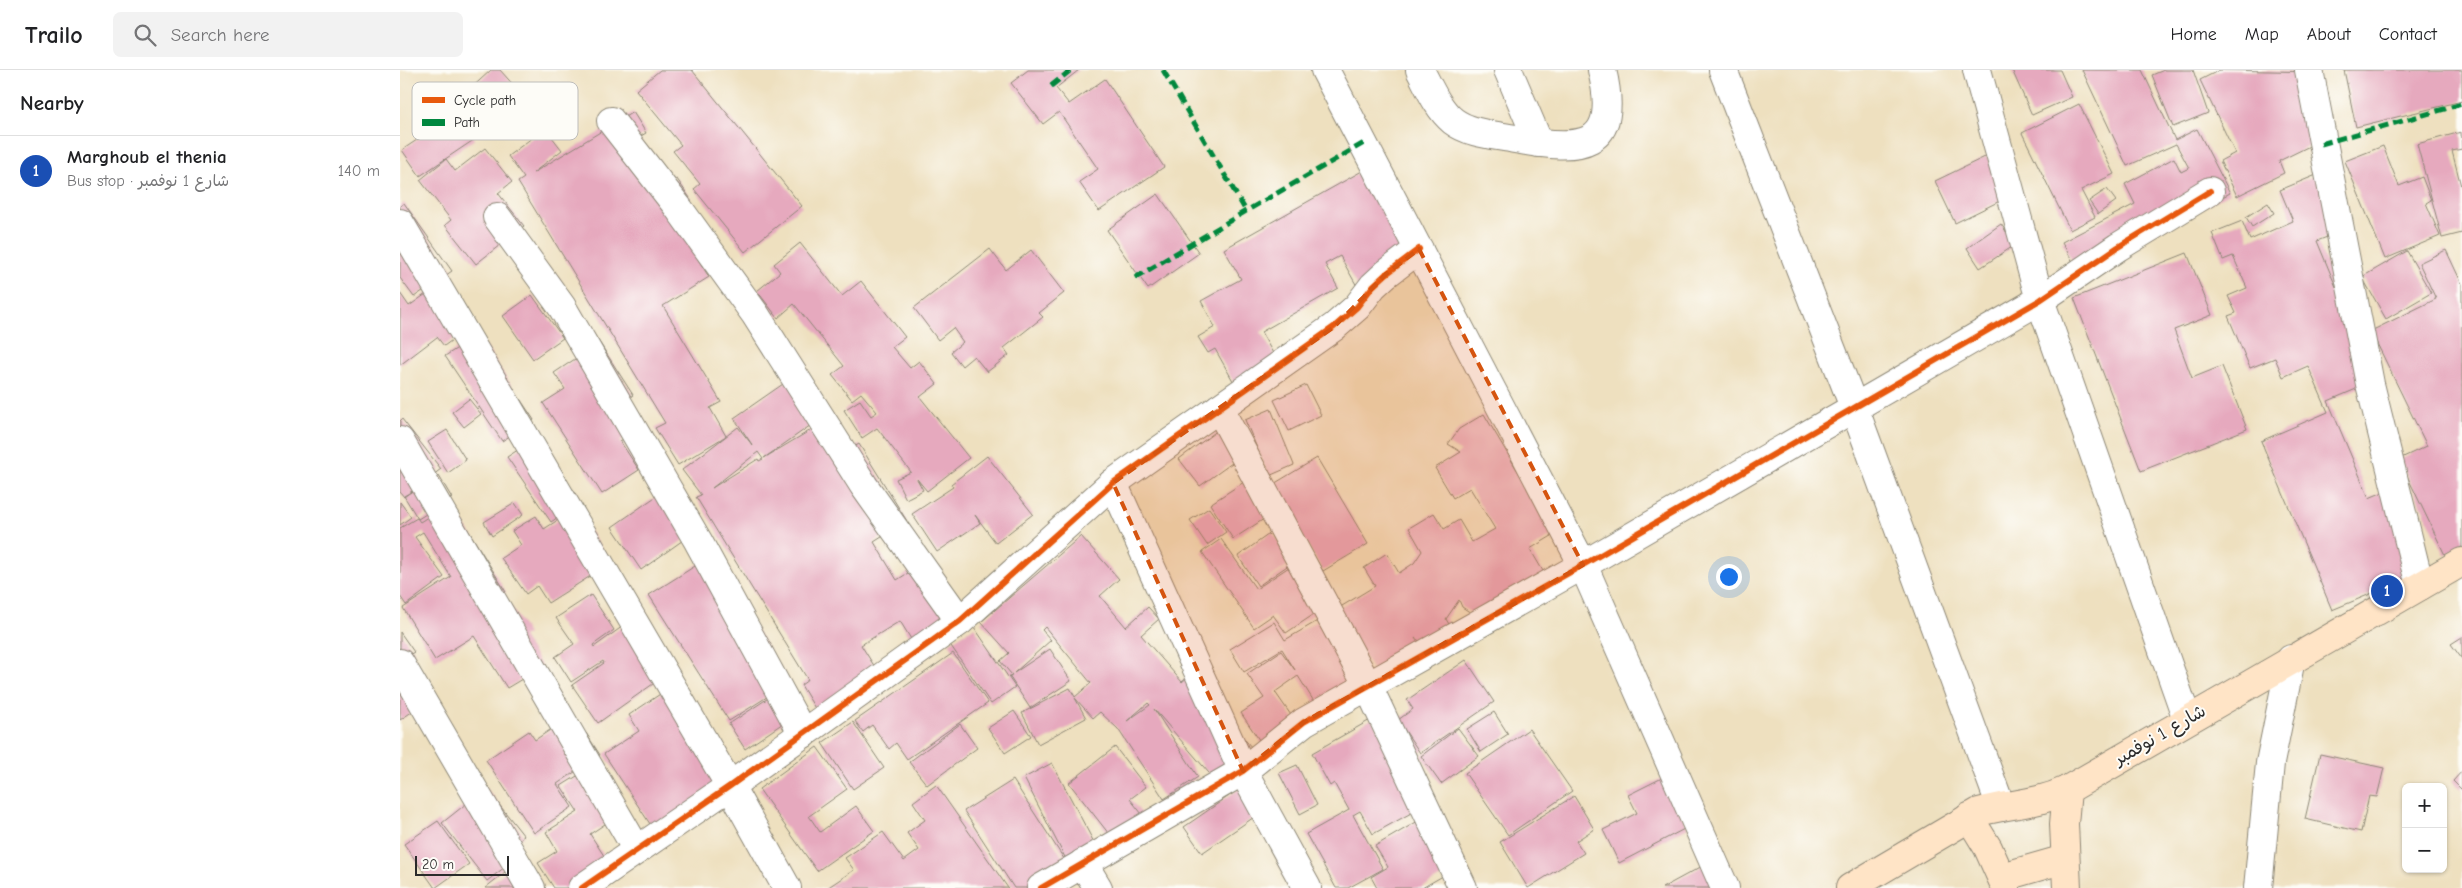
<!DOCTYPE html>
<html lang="en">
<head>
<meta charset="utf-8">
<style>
  body { margin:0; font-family:"Comic Neue","Playpen Sans Arabic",sans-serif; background:#f2f2f2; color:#202124 }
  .controls { position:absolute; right:15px; bottom:15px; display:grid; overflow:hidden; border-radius:8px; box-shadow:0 1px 4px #0004 }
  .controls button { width:45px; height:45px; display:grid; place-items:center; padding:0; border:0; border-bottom:1px solid #e0e0e0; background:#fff; color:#202124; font:25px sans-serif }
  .scale { position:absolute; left:15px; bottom:12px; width:94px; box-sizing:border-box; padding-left:5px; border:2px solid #2b2b2b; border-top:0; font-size:14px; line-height:18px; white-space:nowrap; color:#2b2b2b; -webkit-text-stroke:4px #fdfcf7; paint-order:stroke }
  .you { position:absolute; left:1328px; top:506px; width:18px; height:18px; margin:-12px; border:4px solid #fff; border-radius:50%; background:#1a73e8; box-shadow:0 0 0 8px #1a73e833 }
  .badge { display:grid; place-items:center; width:32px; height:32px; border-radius:50%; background:#db2777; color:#fff; font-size:16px; font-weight:700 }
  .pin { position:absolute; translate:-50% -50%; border:2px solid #fff; box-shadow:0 1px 5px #0006 }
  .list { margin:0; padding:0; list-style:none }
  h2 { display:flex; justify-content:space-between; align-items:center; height:65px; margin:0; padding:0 20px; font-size:21px }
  h2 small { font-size:16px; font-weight:400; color:#757577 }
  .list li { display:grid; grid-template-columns:32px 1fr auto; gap:15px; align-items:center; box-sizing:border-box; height:70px; padding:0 20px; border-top:1px solid #e0e0e0 }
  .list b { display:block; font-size:19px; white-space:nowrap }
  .list p { margin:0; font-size:16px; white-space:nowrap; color:#757577 }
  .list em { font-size:16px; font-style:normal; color:#757577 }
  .icon { flex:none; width:28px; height:28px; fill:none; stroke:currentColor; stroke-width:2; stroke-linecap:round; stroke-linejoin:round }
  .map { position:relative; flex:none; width:2062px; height:818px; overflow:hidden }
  header { display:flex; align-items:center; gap:30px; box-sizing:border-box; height:70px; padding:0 25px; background:#fff; border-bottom:1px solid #e0e0e0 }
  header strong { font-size:24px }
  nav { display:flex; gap:28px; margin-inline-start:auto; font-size:18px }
  .search { width:350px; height:45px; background:#f2f2f2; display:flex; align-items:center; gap:12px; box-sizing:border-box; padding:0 18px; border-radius:8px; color:#757577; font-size:19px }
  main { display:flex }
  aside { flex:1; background:#fff }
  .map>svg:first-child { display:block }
  .building { fill:#e6a9be; fill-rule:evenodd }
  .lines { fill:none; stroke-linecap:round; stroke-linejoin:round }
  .minor-casing { stroke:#8c8675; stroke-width:30 }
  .secondary-casing { stroke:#8c8675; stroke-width:30 }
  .minor { stroke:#fff; stroke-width:28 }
  .secondary { stroke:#ffe4c6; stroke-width:28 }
  .quiet { stroke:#00873e; stroke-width:5; stroke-dasharray:10 5; stroke-linecap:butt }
  .cycleway-casing { stroke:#fdfcf7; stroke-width:9 }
  .cycleway { stroke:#e8590c; stroke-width:6 }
  .marked { fill:#d5540f; fill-opacity:0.2; stroke:#d5540f; stroke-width:4; stroke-dasharray:10 6; stroke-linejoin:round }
  .labels { text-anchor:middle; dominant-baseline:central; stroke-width:4; stroke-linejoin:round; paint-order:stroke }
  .street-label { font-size:18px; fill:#2b2b2b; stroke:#fdfcf7 }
  .key { fill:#fdfcf7; stroke:#bebdba; stroke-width:1 }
  .key-label { font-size:14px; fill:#2b2b2b }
</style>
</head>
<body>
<header>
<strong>Trailo</strong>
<div class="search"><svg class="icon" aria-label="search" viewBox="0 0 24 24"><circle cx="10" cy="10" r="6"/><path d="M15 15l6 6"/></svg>Search here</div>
<nav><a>Home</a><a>Map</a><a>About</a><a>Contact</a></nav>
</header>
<main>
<aside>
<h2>Nearby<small></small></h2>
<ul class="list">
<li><span class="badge" style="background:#1a4fb4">1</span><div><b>Marghoub el thenia</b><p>Bus stop · شارع 1 نوفمبر</p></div><em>140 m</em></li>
</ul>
</aside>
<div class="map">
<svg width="2062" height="818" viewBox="0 0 2062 818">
  <rect width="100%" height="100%" fill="#fdfcf7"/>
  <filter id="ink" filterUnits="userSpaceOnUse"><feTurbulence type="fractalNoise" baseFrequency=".02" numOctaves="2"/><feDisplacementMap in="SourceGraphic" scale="10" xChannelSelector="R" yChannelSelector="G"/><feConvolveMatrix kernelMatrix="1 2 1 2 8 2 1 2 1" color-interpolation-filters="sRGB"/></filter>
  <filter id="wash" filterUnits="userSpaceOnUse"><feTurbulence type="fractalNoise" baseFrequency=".0096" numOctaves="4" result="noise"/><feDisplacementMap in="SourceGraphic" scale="20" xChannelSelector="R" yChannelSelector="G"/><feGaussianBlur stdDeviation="1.12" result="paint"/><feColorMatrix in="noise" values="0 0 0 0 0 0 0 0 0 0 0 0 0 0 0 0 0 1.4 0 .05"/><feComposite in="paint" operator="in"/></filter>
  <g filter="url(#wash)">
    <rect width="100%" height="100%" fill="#eee0bf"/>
    <g id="blocks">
      <g class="building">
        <polygon points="91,0 100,0 125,28 85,64 56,32"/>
        <polygon points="260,0 292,0 402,136 345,182 294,119 300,114 273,81 281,75 236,20"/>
        <polygon points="628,0 679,0 656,18 669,34 705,9 764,97 699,141 679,112 698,99 659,42 643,54 611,13"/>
        <polygon points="1612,0 1660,0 1672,27 1632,45"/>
        <polygon points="1682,0 1742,0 1775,70 1797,59 1830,123 1679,203 1662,172 1735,134 1725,114 1774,88 1781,102 1789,98 1776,74 1727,96"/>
        <polygon points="1764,0 1793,0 1808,43 1773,57 1752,5"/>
        <polygon points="1820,0 1919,2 1897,13 1924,69 1879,91 1884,103 1837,126 1820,91 1835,83 1800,10"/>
        <polygon points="1944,0 2062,0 2062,31 1956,57"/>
        <polygon points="1679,34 1714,104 1681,120 1695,147 1670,160 1622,63"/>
        <polygon points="233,42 246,63 231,72 259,120 277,109 290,128 284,132 311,177 296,186 309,207 263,236 321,332 310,338 326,366 278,395 255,358 265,353 118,112 124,108 108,86 145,58 162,80 133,103"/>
        <polygon points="57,43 75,69 20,106 2,80"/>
        <polygon points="2061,62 2062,79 2052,81 2062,120 2062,163 2042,168 2017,74"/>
        <polygon points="1983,76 1999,116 2022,107 2031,130 2026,133 2040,166 1985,189 1945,91"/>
        <polygon points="85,78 112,112 98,123 124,156 76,194 45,155 51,150 20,110 46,89 55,101"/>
        <polygon points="1587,86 1608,127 1555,153 1535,111"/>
        <polygon points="962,101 1011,188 958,218 940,186 925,194 938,218 861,262 887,308 845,332 815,279 808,283 798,267 815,257 801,231 841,209 824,179"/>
        <polygon points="1926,101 1950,158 1917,171 1975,311 1928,331 1969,428 1988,420 2023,502 1932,540 1861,371 1928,342 1908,296 1883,307 1875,288 1850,298 1828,246 1836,243 1828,226 1847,218 1833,186 1823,190 1812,163 1842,151 1850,170 1893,151 1880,120"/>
        <polygon points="1707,119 1716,131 1698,144 1689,131"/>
        <polygon points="758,124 799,183 748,219 707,160"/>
        <polygon points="4,133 52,201 14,227 0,208 0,136"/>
        <polygon points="1868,133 1874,143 1852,157 1846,147"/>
        <polygon points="1601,154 1615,175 1580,198 1567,178"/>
        <polygon points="400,173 442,226 461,211 505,267 492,277 510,298 519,291 537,314 520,327 569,388 527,421 517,409 523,420 506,429 496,409 511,402 477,358 462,368 444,340 460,330 471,346 477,342 461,323 452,330 432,305 444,296 394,234 378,248 357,221 380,202 374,194"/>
        <polygon points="590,179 606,200 631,180 664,223 639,243 643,247 604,278 609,285 587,302 574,286 562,296 551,282 563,272 553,258 538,270 514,238"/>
        <polygon points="2046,180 2062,214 2062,477 2045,485 1999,389 2027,376 1971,261 2036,229 2019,193"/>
        <polygon points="2007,181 2031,223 1986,249 1962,207"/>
        <polygon points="1787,183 1812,245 1774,260 1792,308 1822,296 1847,359 1741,401 1674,228"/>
        <polygon points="157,206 233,325 220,333 238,360 220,371 239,400 202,424 143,333 165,319 154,303 181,285 138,217"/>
        <polygon points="43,212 74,254 44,276 37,267 0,295 0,223 9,236"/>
        <polygon points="132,225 163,268 133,289 103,246"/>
        <polygon points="78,265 134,350 102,371 45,286"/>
        <path d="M396,305L424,346L364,388L426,351L434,389L459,374L507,451L474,472L497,510L525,492L559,547L514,574L500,551L461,575L478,602L416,640L401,615L408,610L296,427L301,425L282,400L338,357L353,376L334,348ZM358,382L363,389L359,391L358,389L312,418Z"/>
        <polygon points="906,315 921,345 889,361 874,330"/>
        <polygon points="69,329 81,344 64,357 52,342"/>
        <polygon points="871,339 894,395 869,406 845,350"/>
        <polygon points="1084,344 1155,464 1130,479 1150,513 1085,552 1062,537 1059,530 1046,549 1059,572 1039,584 1015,568 1027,587 981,614 937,539 975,516 964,498 987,483 999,503 1014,493 1022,481 1009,458 1034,443 1044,459 1059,450 1072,472 1095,459 1070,418 1053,428 1035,398 1061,382 1048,374 1059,359"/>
        <polygon points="2,349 41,399 4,427 0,422 0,351"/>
        <polygon points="47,360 66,390 48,403 28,372"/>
        <polygon points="818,360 839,388 800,416 779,389"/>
        <polygon points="133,370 177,434 151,452 107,387"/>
        <polygon points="587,386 633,444 596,473 575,445 580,453 537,482 512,444 553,417 551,414"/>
        <polygon points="917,388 968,474 923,501 872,415"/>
        <polygon points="39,406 52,428 18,449 4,426"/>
        <polygon points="844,412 867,447 833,469 810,434"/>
        <polygon points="271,416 300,458 241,500 212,457"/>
        <polygon points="0,432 11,447 0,455"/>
        <polygon points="51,432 106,522 103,524 128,564 123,567 142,597 107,618 74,566 35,590 3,538 51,507 23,462 15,467 44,507 6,535 0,526 0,458 17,448 20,452"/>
        <polygon points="115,433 123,445 92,466 84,452"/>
        <polygon points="809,438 826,462 807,475 790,450"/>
        <polygon points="175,439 211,493 148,533 137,516 126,524 101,488 121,475 112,461 136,446 144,459"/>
        <polygon points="872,462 893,492 858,516 838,486"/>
        <path d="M681,466L719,509L700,526L726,557L748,537L759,549L741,565L782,612L790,605L852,678L815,710L754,639L798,707L764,729L718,659L700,642L693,648L675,628L686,648L638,674L622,643L670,618L675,627L691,613L645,557L642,560L651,570L614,603L650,579L671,611L630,638L609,606L612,605L600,591L609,583L581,552ZM748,633L750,635L727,651Z"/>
        <polygon points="821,469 856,519 889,497 919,541 886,563 873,545 854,558 802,482"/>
        <polygon points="311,486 389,613 329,651 249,525"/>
        <polygon points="191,525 214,560 193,575 194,577 237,546 274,599 198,653 172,615 204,593 203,591 171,612 155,587 174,574 156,548"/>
        <polygon points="919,550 965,625 925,649 898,606 875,622 902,661 868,683 841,643 864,628 847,604 881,581 895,600 882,579 844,602 830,579 874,552 885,570"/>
        <polygon points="574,557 615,617 591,634 549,573"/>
        <polygon points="0,562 14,582 0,591"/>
        <polygon points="2062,567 2062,589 2051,574"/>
        <polygon points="553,583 588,633 507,689 496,673 489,679 472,655 463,662 455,651"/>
        <polygon points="1066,590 1094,632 1020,683 998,650 1013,639 1007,630"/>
        <polygon points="0,609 19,637 0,650"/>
        <polygon points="275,614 336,707 254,760 204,684 239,661 229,645"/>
        <polygon points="379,621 395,645 345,679 329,654"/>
        <polygon points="614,641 631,666 605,683 588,658"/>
        <polygon points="1094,642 1108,664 1081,682 1067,659"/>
        <polygon points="972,649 1022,737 973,764 960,741 953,745 983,799 948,818 936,818 906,764 949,740 934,713 930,716 912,683"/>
        <polygon points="162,652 174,671 186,663 200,685 157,714 172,737 134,763 86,690 129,661 135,670"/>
        <polygon points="453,652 484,698 453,719 422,673"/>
        <polygon points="560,654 577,678 527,715 509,692"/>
        <polygon points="1058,658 1079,686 1041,714 1021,686"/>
        <polygon points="1129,659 1172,721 1108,765 1065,703"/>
        <polygon points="417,677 447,719 409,746 420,762 456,736 474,761 417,801 359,719"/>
        <polygon points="715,677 746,717 730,729 750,754 720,778 669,713"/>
        <polygon points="1920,684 1984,698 1977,727 1969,726 1961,762 1905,749"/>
        <polygon points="198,693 208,752 190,764 208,792 166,818 154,818 138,793 157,781 146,762 178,742 161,716"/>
        <polygon points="652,693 698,780 669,795 624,708"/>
        <polygon points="897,695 917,735 900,744 879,703"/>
        <polygon points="2062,701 2062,720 2053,711"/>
        <polygon points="855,708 873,734 802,783 784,757"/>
        <polygon points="1262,708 1288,757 1219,793 1203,760 1237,743 1228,725"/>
        <polygon points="613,710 668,795 632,818 614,818 564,741"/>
        <polygon points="536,715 608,818 427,818 454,800 445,788 483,762 504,791 519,780 507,763 525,750 513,732"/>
        <polygon points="86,718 124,766 98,787 105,797 87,811 42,753"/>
        <polygon points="1174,726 1194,759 1176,771 1184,783 1128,818 1100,772"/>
        <polygon points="1025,747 1055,799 1022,818 977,818 971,807 988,797 975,776"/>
        <polygon points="38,751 69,794 35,818 4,774"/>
        <polygon points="1308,793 1322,818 1262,818"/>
        <polygon points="115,794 134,818 85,818"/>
      </g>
    </g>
  </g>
  <g filter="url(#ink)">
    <use href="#blocks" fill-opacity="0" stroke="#8c8675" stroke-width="1"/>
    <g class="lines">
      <defs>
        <g id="minor">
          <polyline points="925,0 1183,495 1325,818"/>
          <path d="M1020,0C1029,17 1038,39 1053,51C1070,64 1096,65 1115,69C1181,81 1221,80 1202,0"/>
          <polyline points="1108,0 1139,73"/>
          <polyline points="1323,0 1454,337 1601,737"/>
          <polyline points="1577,0 1640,230 1787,649"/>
          <polyline points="1909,0 1970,314 2020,516"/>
          <polyline points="211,51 277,136 355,244 464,416 560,551"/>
          <polyline points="97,147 162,237 298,471 403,664"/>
          <polyline points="0,153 330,716 387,818"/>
          <polyline points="819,338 968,616 1063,818"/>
          <polyline points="0,371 237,780"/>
          <polyline points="713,413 843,701 907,818"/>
          <polyline points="0,593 131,818"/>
          <polyline points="683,793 698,818"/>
          <polyline points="182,818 330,716 560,551 713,413 934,257 957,237 973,216 986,204 1019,179"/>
          <polyline points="641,818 843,701 904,652 1183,495 1640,230 1718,177 1810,121"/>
          <polyline points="1858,818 1870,693 1891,589"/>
        </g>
        <g id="secondary">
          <polyline points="1667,720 1664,754 1667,818"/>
          <polyline points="1569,747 1588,778 1606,818"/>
          <polyline points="1602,807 1665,789"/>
          <path d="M1450,818L1579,742C1611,733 1635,735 1667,720L2062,492"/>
        </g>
      </defs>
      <use href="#minor" class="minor-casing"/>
      <use href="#secondary" class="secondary-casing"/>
      <use href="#minor" class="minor"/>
      <use href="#secondary" class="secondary"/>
      <g class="quiet">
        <polyline points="763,0 846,141"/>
        <polyline points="651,16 671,0"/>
        <polyline points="1921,74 2062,34"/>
        <polyline points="735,208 846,141 964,73"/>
      </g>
      <defs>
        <g id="cycleway">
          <polyline points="182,818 330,716 560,551 713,413 934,257 957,237 973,216 986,204 1019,179"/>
          <polyline points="641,818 843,701 904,652 1183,495 1640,230 1718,177 1810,121"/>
        </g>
      </defs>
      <use href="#cycleway" class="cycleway-casing"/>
      <use href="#cycleway" class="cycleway"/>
    </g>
  </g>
  <path class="marked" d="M1019,179L1183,495L904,652L843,701L713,413L934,257L986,204Z"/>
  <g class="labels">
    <g class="street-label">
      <text transform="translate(1760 665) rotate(-30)">شارع 1 نوفمبر</text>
    </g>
  </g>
  <rect x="12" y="12" width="166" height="58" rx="8" class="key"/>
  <rect x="22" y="27" width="23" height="6" fill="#e8590c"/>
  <rect x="22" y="49" width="23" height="7" fill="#00873e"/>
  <g class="key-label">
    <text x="54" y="35">Cycle path</text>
    <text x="54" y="57">Path</text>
  </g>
</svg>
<div class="controls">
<button>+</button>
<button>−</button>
</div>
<div class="scale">20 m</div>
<div class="you"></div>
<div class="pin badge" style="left:1987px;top:521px;background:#1a4fb4">1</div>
</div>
</main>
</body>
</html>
